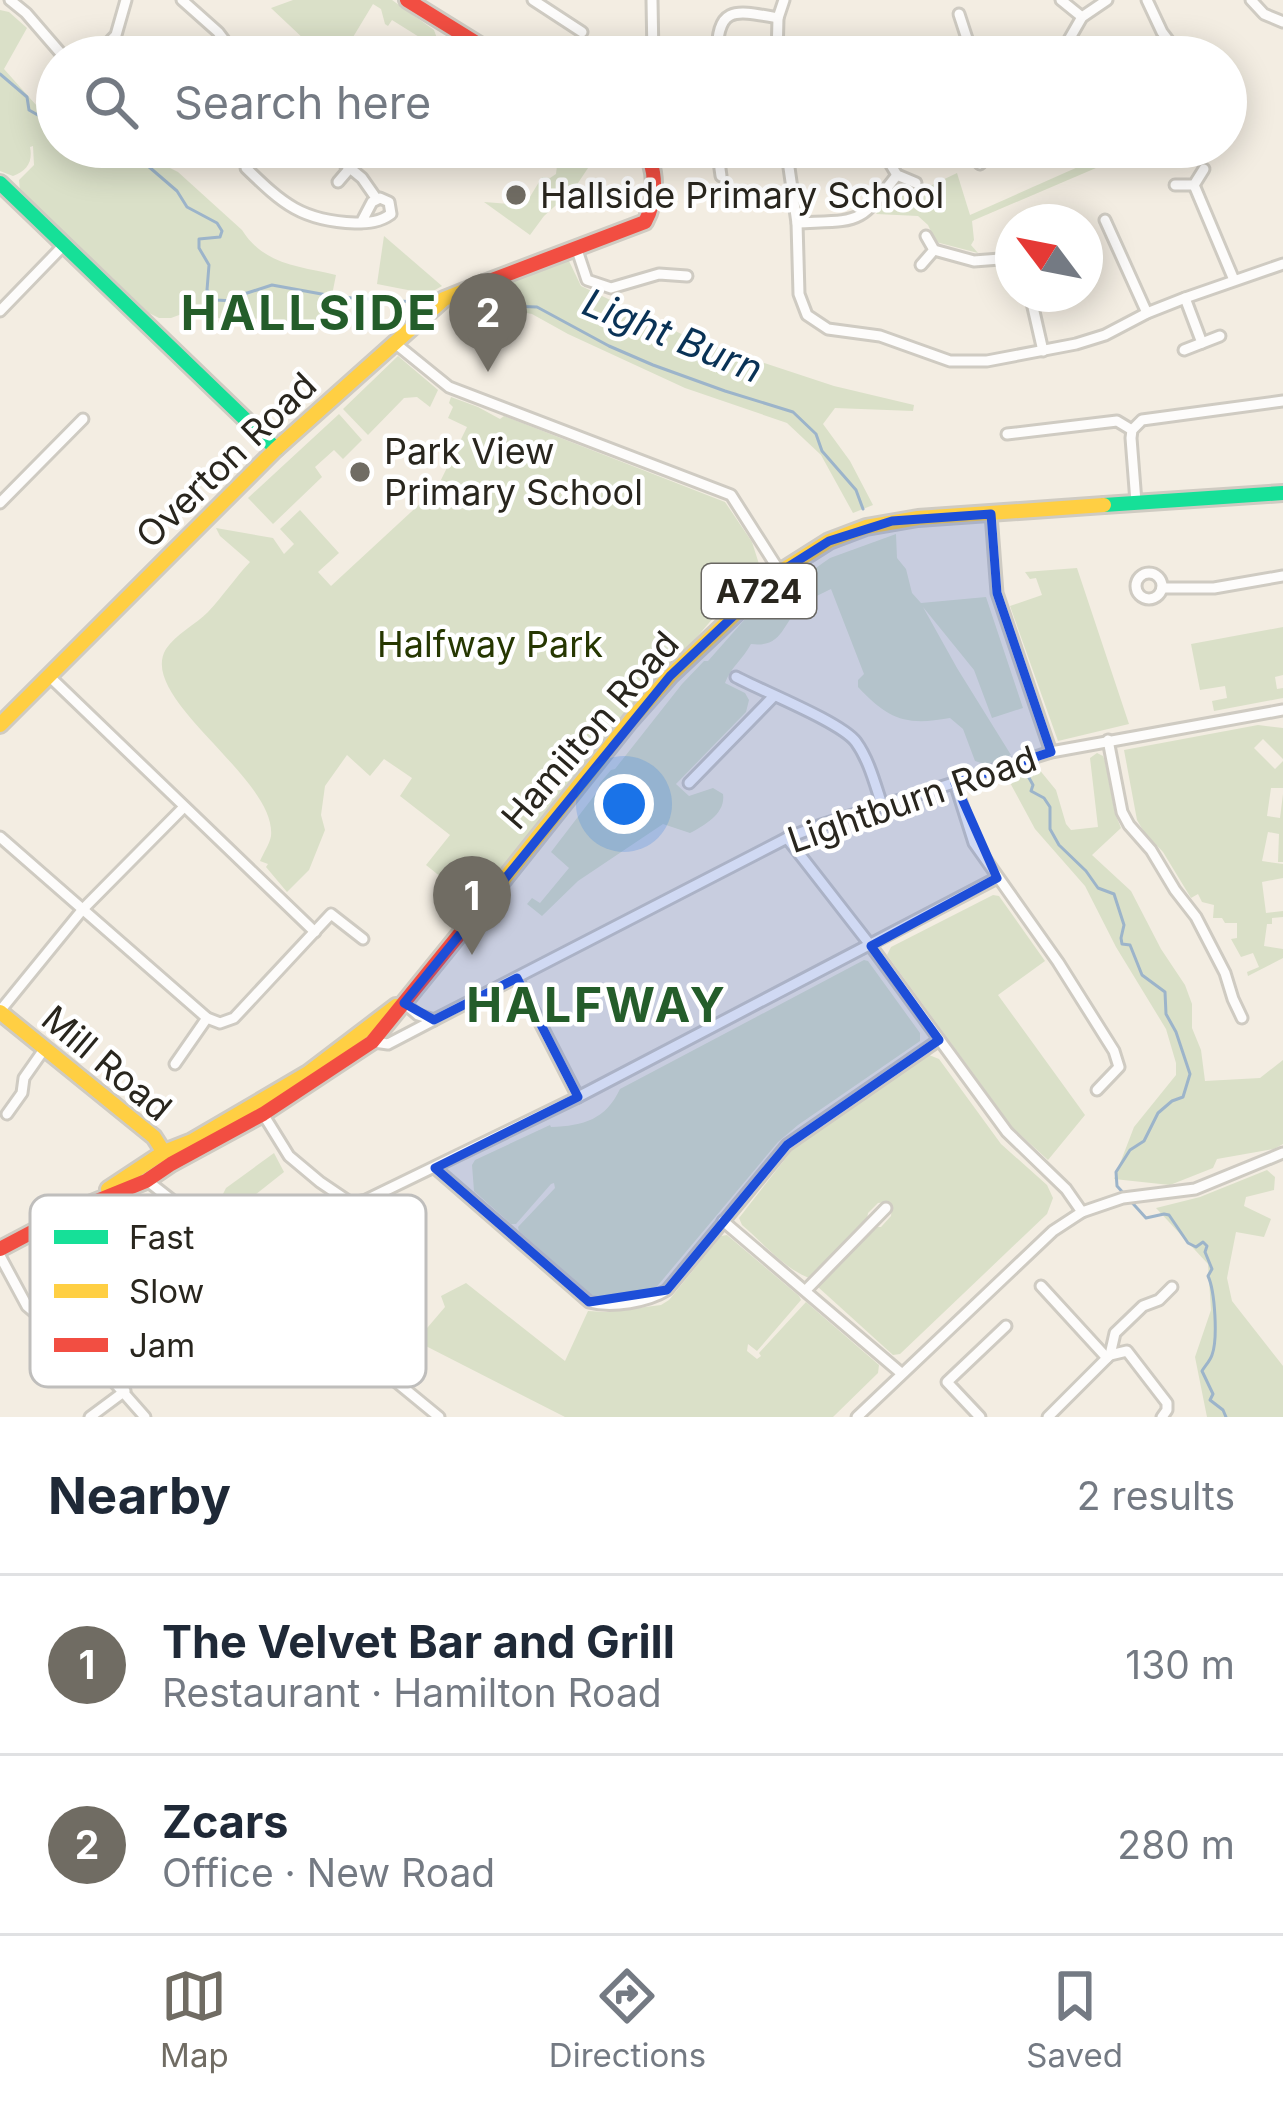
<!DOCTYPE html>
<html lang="en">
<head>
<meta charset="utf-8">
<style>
  body { margin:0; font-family:Inter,sans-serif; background:#f6f6f7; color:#1f2937 }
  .compass { position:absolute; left:995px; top:204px; width:108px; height:108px; border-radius:50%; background:#fff; box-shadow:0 6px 30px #0003; rotate:302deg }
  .you { position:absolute; left:624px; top:804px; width:42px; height:42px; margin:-30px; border:9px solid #fff; border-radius:50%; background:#1a73e8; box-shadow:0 0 0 18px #1a73e833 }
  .badge { display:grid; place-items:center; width:78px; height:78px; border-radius:50%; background:#706c63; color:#fff; font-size:39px; font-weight:700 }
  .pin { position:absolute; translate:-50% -99px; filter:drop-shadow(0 3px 6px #0008) }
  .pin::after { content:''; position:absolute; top:63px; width:42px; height:36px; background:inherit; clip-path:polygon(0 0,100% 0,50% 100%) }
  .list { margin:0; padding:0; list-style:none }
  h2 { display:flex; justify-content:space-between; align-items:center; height:156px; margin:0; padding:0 48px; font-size:51px }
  h2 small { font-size:39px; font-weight:400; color:#747a83 }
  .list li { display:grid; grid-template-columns:78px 1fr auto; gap:36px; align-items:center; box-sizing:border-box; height:180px; padding:0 48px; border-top:3px solid #e0e1e3 }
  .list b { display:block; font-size:45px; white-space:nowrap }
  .list p { margin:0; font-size:39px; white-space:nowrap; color:#747a83 }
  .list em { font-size:39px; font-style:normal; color:#747a83 }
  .icon { flex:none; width:66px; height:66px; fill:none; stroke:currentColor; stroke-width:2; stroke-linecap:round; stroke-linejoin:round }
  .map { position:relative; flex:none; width:1283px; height:1417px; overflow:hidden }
  .search { position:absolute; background:#fff; box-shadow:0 6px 30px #0003; left:36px; right:36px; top:36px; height:132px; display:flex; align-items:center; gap:30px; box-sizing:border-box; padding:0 42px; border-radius:66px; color:#747a83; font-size:45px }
  .sheet { height:516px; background:#fff }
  nav { display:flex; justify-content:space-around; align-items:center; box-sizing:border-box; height:168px; border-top:3px solid #e0e1e3; background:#fff; font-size:33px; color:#747a83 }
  nav a { display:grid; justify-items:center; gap:6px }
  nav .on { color:#706c63 }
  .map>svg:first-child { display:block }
  .green { fill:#dae0c8 }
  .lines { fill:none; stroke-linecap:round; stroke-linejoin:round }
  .stream { stroke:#9cb4ca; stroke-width:3 }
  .street-casing { stroke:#cfcbc2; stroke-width:15 }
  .fast-casing { stroke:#cfcbc2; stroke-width:20 }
  .slow-casing { stroke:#cfcbc2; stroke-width:20 }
  .jam-casing { stroke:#cfcbc2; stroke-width:20 }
  .street { stroke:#fdfcfb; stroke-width:9 }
  .fast { stroke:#16e098; stroke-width:14 }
  .slow { stroke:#ffcf43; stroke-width:14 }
  .jam { stroke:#f24e42; stroke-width:14 }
  .marked { fill:#1d4ed8; fill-opacity:0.2; stroke:#1d4ed8; stroke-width:9; stroke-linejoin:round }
  .poi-dot { fill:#706c63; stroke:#fff; stroke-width:4.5 }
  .labels { text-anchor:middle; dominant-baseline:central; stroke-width:9; stroke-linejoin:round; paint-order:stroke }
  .shield { fill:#fff; stroke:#696762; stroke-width:3 }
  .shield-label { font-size:33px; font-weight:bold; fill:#29261e }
  .poi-label { font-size:36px; fill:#29261e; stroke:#fff; text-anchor:start }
  .street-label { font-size:36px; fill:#29261e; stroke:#fff }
  .park-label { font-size:36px; fill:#263701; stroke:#fff }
  .water-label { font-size:39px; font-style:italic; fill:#093256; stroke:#fff }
  .district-label { font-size:48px; font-weight:bold; letter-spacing:3px; fill:#245d2a; stroke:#fff }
  .key { fill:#fff; stroke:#bfbebc; stroke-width:3 }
  .key-label { font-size:33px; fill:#29261e }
</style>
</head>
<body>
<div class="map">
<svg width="1283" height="1417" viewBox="0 0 1283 1417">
  <rect width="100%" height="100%" fill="#f3ede2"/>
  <g class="green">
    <polygon points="293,0 392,0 434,30 439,44 432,50 432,45 392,20 388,26 385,24 381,9 373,4 341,57 323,57 271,8"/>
    <path d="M0,10L9,12L27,28L4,69L45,115L57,124V147H155L170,159V168L178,172L242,230C264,265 299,266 336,275L329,310L323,320L285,329L266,321L241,315L223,319L190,311L171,318H159L149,313L99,265L53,231L35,213L20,191L19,180L34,165L33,146L30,147C33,162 27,171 13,176L0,171Z"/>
    <polygon points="590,147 602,147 574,189 544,216 530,235 484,202 525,205 542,177 550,178 556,174 557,165 553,161 558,152 579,165"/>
    <polygon points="1123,147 1145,147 972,221 974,240 971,245 978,253 936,242 928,225 918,216 876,214 899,185 916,190 918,186 930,186 957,173 970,215"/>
    <polygon points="384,236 442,286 428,294 377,284"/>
    <polygon points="568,259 581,286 692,339 834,386 914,405 913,411 835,408 823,424 850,461 873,505 853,513 821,455 787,423 685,388 568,334 532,314 511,310 467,310 469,299"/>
    <polygon points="398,356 438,390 430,407 417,397 404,398 368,435 343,409"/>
    <path d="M451,397L478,407L500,419L504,416L725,502L752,542L759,564L472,902L426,865L450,835L400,796L412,778L384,759L370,776L347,755L325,786L321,815L325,830L309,870L287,892L266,867L268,864L260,861C263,854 270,843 271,836C277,778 136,698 166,649C175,635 196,624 208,612C223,596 235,578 250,562L220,536L216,528L273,538L284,554L294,544L280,529L300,510L339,553L318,572L331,586L437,488L467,427L448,418L453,407L449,403Z"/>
    <polygon points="339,414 362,440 343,459 334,450 315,467 322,477 273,524 248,498"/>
    <path d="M896,534L897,558L906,569L912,593L921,603L986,597L1023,708L992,718L974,670L923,607L957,668L1011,755L987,765L975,761L963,729L950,718C906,726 889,720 858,687V680L864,674L831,589C823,593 811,598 804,604C781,622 785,648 751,644C743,659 731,667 725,683L745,693L749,700L746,712L676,784L689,796L713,788L723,794C726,813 705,825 690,833L663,824L578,881L542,916L527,904L532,898L540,903L569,868L551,852L597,792L600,783L611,770L615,769L682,684L704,661H708L761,601L770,600L830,558Z"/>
    <polygon points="1077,568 1129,724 1058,741 1010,606 1042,595 1036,578 1030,579 1025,572"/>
    <polygon points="1283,627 1283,675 1275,677 1277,689 1283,688 1283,698 1214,711 1212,701 1227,698 1225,686 1200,690 1191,644"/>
    <polygon points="1258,725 1283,728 1283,759 1263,739 1254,748 1275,769 1283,761 1283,788 1271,788 1267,816 1280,818 1283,794 1283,862 1278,862 1279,834 1268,832 1262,861 1283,864 1283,878 1262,882 1266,913 1283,911 1283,917 1272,918 1272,924 1267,924 1264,946 1283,949 1283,958 1248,976 1247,972 1259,967 1253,953 1241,957 1231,939 1237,938 1237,923 1225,923 1222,918 1213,918 1214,905 1202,902 1198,894 1191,898 1163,852 1144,832 1137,820 1124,750"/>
    <polygon points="1097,753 1103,756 1105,761 1115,813 1121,828 1092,855 1131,891 1161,949 1185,985 1192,1004 1192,1028 1201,1050 1205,1081 1260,1078 1283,1060 1283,1144 1274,1149 1217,1159 1213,1168 1170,1185 1114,1179 1134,1127 1176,1075 1176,1063 1166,1029 1116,947 1085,886 1035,829 1008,779 1038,768 1056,790 1066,824 1071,830 1098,827 1090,758"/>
    <polygon points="993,895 999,896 1045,961 998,995 1085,1115 1048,1160 1012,1127 887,955 891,947"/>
    <path d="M864,960L868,961L920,1033V1041L798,1125L778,1142L654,1290L598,1297L591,1295L519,1231L518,1227L555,1188L554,1183L551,1184L516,1224H511L474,1191L472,1165L475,1160L550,1125L551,1127C584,1126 606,1119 620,1089Z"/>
    <path d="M929,1055L939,1059L1001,1144L1047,1185L1053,1198L1047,1214L900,1354L893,1355L818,1287L875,1227H881L891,1216L892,1207L887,1202L878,1203L868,1213L867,1219L809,1278C784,1268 763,1243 742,1225L739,1218L793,1149Z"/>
    <polygon points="274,1153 284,1172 227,1217 215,1220 212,1216 226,1188"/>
    <polygon points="1267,1170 1275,1177 1274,1190 1246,1197 1244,1206 1271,1219 1264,1237 1236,1232 1227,1278 1232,1301 1283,1366 1283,1417 1207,1417 1195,1357 1211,1310 1208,1264 1156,1208 1200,1197"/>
    <polygon points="727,1235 799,1296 801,1300 757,1351 748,1344 747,1351 757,1359 761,1356 759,1353 806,1302 879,1365 878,1373 833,1417 565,1417 416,1341 445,1307 441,1296 466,1283 565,1361 588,1311 606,1312 661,1305 669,1300 721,1236"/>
  </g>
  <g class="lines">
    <g class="stream">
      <polyline points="0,74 27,97 29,110 43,118 57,133"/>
      <polyline points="77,147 82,155 93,161 106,147"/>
      <polyline points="109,147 120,159 141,160 177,191 187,207 217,223 222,231 220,237 199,239 199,248 209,265 207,290 216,300 234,301 241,295 272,285 338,297 431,303"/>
      <polyline points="446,304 537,307 609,346 653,365 725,391 793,412 816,434 822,451 856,490 863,509"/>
      <path d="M1028,776L1033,785L1031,791L1044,798L1050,807V829L1059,845L1086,871L1098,888L1114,894L1124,925L1121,938L1122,944L1130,945L1142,975L1165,992L1166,1014L1176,1032L1190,1074L1183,1097L1172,1101L1158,1113L1144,1141L1130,1150L1116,1172L1117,1186L1146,1218L1164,1214L1169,1215L1188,1243L1196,1247L1203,1242L1207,1246L1205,1252L1212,1269L1208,1276C1215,1291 1218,1339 1212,1355C1210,1361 1205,1366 1202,1371L1213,1394L1210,1400L1223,1410L1226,1417"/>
    </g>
    <defs>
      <g id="street">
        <polyline points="10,0 26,13 64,57"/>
        <polyline points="182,0 218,32 237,57"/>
        <polyline points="533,0 582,32"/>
        <polyline points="652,0 653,57"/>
        <polyline points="1061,0 1082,17"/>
        <polyline points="1147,0 1162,32 1181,57"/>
        <polyline points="1251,0 1264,14 1283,22"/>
        <polyline points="959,14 973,57"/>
        <polyline points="95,57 116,35 126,0"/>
        <path d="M717,57C717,5 734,10 778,18"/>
        <polyline points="777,57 778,18 784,0"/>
        <polyline points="849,57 857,44"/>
        <polyline points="1059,57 1082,17 1107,0"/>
        <path d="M252,147L246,156V168C283,204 302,221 355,223C369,223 380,222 391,214L389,202L380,198L372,202L361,223"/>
        <polyline points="717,147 721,176"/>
        <polyline points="786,147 797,223 799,294 807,315 828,329 880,336 950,361 987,361 1076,344 1105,335 1147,313 1185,298 1283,264"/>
        <polyline points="994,148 1012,152"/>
        <polyline points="333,154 362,178 376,198"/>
        <polyline points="888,160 897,175 916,183"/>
        <polyline points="980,164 994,147"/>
        <polyline points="338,182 350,168"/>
        <polyline points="1175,185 1194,185 1204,169"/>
        <polyline points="1194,185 1234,280"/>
        <polyline points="1105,220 1147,313"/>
        <path d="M797,223C860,220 858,226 897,175"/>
        <polyline points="576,247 587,280 611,288 659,274 687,276"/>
        <polyline points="934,250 974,261 1013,258"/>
        <polyline points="921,265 934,250 926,236"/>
        <polyline points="1030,294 1043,351"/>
        <polyline points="1185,298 1202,343"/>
        <polyline points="0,311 64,245"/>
        <polyline points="396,344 449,387 731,495 780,572"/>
        <polyline points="1184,350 1220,336"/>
        <polyline points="1007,434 1117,421 1132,430"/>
        <polyline points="1136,502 1131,438 1132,430 1142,420 1283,401"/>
        <polyline points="0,503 83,419"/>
        <polyline points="991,514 997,593 1051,752"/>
        <circle cx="1149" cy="586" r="13"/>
        <polyline points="1162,588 1214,588 1283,576"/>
        <polyline points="49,676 315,932"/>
        <path d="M736,677C762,691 841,722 856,742C869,760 875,784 882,805"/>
        <polyline points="1108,740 1122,812 1129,825 1151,850 1175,890 1196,917 1225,973 1233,999 1242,1018"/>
        <polyline points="689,783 773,697"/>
        <polyline points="955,783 974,843 1058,962 1114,1051 1119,1067 1097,1090"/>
        <polyline points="0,837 207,1018 220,1023 234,1018 331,914 363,939"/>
        <polyline points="787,838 871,946 1007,1132 1066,1189 1082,1212"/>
        <polyline points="517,978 578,1097"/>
        <polyline points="404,1003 418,1015 434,1020 787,838 818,826 1051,752 1283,710"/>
        <polyline points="0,1011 83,909 184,807"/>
        <polyline points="374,1042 388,1044 434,1020"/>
        <polyline points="175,1064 207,1018"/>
        <polyline points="7,1114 22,1093 24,1078 45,1048"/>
        <polyline points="263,1114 289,1156 320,1182 351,1203 366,1200 578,1097 997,878"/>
        <path d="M435,1168L589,1302C612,1308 648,1302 667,1290L787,1145L939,1040"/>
        <polyline points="145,1179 242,1255 439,1417"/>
        <polyline points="723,1221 901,1373"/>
        <polyline points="0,1256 27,1306 108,1375 145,1417"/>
        <polyline points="151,1267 201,1309 242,1255"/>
        <polyline points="1041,1286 1107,1358"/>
        <polyline points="806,1290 886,1208"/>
        <polyline points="67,1340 100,1302"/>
        <polyline points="178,1343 194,1325 201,1309"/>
        <polyline points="1110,1355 1127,1351 1167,1403 1167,1410 1162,1417"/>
        <polyline points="90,1417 125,1391"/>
        <polyline points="857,1417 1053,1231 1082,1212 1123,1198 1195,1189 1283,1153"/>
        <polyline points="980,1417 947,1382 1006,1326"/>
        <polyline points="1048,1417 1110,1355 1115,1333 1143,1306 1159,1300 1172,1287"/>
      </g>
      <g id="fast">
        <polyline points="0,183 276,449"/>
        <polyline points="1104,505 1283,493"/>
      </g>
      <g id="slow">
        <polyline points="0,725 276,449 444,299 484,283"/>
        <polyline points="501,883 630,721 670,676 780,572 829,541 866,527 918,518 1104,505"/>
        <polyline points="0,1012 154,1137 168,1159"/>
        <polyline points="108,1189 164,1152 192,1141 308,1073 396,1006"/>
      </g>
      <g id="jam">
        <polyline points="407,0 499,57"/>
        <path d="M484,283L645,222C657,200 658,167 642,147"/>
        <polyline points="0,1249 72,1211 146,1181 171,1164 263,1114 372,1042 501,883"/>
      </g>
    </defs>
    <use href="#street" class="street-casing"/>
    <use href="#fast" class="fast-casing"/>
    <use href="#slow" class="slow-casing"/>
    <use href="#jam" class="jam-casing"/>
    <use href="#street" class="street"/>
    <use href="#fast" class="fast"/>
    <use href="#slow" class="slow"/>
    <use href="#jam" class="jam"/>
  </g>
  <path class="marked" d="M991,514L997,593L1051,752L955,783L997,878L871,946L939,1040L787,1145L667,1290L589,1302L435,1168L578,1097L517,978L434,1020L404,1003L670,676L780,572L829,541L892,521Z"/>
  <g class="poi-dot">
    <circle cx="516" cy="195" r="12"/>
    <circle cx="360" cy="472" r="12"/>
  </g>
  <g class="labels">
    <rect class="shield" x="702" y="564" width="114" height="54" rx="9"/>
    <g class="shield-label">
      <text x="759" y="591">A724</text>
    </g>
    <g class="poi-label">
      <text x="540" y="195">Hallside Primary School</text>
      <text x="384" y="451">Park View<tspan x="384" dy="41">Primary School</tspan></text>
    </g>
    <g class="street-label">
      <text transform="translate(226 460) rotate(-44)">Overton Road</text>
      <text transform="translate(590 730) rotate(-49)">Hamilton Road</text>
      <text transform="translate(912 799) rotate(-19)">Lightburn Road</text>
      <text transform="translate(107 1063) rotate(40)">Mill Road</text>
    </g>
    <g class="park-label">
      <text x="490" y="644">Halfway Park</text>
    </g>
    <g class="water-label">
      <text transform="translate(673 335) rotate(22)">Light Burn</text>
    </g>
    <g class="district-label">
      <text x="310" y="312">HALLSIDE</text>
      <text x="597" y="1004">HALFWAY</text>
    </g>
  </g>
  <rect x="30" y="1195" width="396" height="192" rx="18" class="key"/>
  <rect x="54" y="1230" width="54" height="14" fill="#16e098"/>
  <rect x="54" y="1284" width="54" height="14" fill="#ffcf43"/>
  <rect x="54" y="1338" width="54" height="14" fill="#f24e42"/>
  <g class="key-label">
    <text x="129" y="1249">Fast</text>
    <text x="129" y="1303">Slow</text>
    <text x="129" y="1357">Jam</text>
  </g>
</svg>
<svg class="compass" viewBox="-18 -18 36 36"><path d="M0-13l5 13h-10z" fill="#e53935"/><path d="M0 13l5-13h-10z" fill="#747a83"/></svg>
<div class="you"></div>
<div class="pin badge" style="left:472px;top:955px">1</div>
<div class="pin badge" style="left:488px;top:372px">2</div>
<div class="search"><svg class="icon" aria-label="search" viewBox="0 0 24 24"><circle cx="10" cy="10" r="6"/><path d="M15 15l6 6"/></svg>Search here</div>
</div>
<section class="sheet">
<h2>Nearby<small>2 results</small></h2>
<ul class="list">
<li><span class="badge">1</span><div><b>The Velvet Bar and Grill</b><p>Restaurant · Hamilton Road</p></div><em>130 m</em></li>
<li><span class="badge">2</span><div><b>Zcars</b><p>Office · New Road</p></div><em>280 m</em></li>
</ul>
</section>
<nav>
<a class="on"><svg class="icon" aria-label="map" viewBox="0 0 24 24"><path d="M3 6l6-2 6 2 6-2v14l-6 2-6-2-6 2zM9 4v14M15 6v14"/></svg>Map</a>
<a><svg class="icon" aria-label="directions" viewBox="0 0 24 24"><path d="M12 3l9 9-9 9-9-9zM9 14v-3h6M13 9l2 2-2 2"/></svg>Directions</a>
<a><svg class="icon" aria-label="saved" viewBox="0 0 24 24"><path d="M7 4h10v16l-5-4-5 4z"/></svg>Saved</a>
</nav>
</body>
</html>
